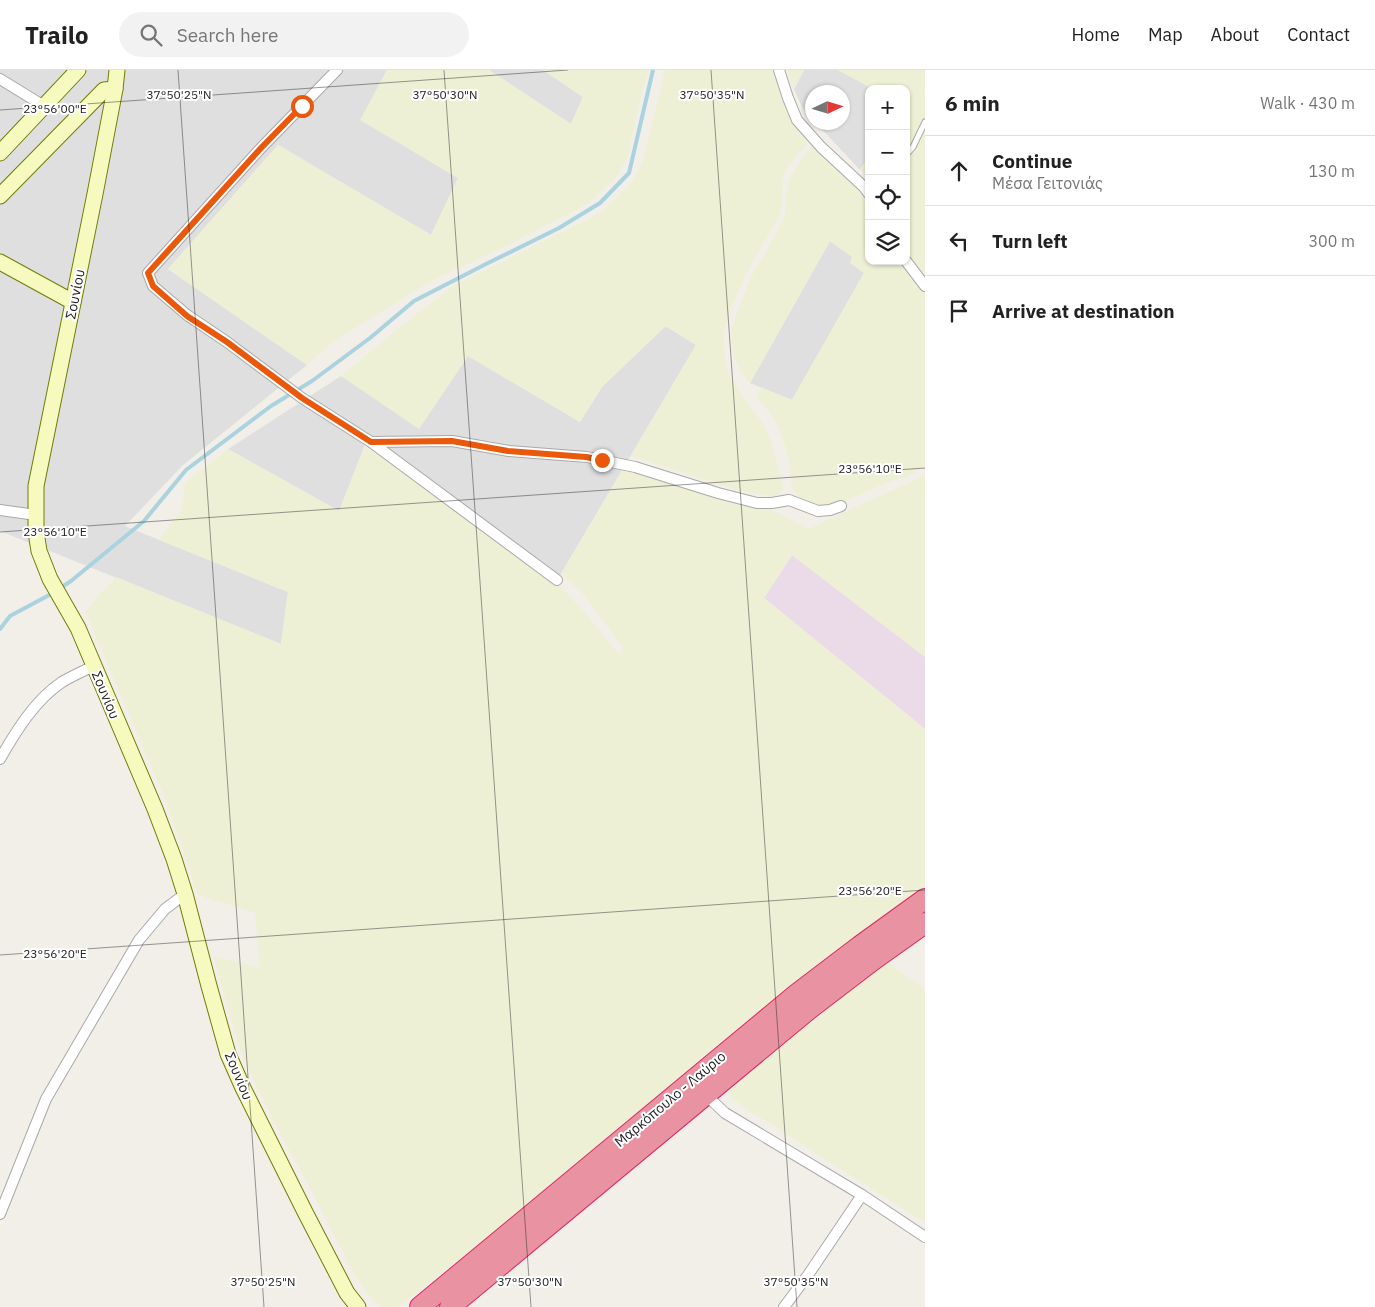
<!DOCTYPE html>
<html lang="en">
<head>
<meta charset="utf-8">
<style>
  body { margin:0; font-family:"IBM Plex Sans",sans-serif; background:#f2f2f2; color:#222 }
  .controls { position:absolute; right:15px; top:15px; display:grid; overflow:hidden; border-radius:10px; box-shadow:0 1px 4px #0004 }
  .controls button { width:45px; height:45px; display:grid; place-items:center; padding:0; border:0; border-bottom:1px solid #e0e0e0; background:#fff; color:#222; font:25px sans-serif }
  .compass { position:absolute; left:805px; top:15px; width:45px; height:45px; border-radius:50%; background:#fff; box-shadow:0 1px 4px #0004; rotate:86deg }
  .stop { position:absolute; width:15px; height:15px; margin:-11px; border:4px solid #ea580c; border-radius:50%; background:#fff }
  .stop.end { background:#ea580c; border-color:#fff; box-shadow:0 1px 5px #0008 }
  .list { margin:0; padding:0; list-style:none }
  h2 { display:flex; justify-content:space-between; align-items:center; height:65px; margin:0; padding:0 20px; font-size:21px }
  h2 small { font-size:16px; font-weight:400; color:#767676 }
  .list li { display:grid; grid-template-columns:32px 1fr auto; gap:15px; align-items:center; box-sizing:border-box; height:70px; padding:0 20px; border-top:1px solid #e0e0e0 }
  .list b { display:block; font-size:19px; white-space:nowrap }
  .list p { margin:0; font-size:16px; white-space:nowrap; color:#767676 }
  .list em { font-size:16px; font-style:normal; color:#767676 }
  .icon { flex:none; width:28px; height:28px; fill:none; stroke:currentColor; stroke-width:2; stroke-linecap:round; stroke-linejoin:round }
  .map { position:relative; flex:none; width:925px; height:1237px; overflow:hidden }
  header { display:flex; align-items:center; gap:30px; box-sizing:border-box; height:70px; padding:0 25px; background:#fff; border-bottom:1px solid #e0e0e0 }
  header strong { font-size:24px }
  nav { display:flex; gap:28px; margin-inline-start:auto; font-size:18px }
  .search { width:350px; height:45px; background:#f2f2f2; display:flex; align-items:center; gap:12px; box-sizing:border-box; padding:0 18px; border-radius:28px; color:#767676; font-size:19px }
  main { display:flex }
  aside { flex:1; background:#fff }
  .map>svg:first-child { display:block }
  .residential { fill:#e0dfdf }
  .industrial { fill:#ebdbe8 }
  .farmland { fill:#eef0d5 }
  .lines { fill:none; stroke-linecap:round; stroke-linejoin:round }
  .stream { stroke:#aad3df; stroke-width:4 }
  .lane-casing { stroke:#a9a9a9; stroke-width:7 }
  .street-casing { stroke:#a9a9a9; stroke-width:12 }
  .secondary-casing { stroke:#707d05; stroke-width:17 }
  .highway-casing { stroke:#dc2a67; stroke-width:22 }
  .lane { stroke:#fff; stroke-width:5 }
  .street { stroke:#fff; stroke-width:10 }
  .secondary { stroke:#f7fabf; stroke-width:15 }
  .highway { stroke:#e892a2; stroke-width:20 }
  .route { stroke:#ea580c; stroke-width:6 }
  .ticks { fill:none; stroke:#222; stroke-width:1; stroke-opacity:0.45 }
  .labels { text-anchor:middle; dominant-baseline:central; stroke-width:4; stroke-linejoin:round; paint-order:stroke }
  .street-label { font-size:14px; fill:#222; stroke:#fff }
  .ticks-label { font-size:12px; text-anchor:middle; fill:#222; stroke:#fff; stroke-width:4; stroke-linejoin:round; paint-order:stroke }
</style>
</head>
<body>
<header>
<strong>Trailo</strong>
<div class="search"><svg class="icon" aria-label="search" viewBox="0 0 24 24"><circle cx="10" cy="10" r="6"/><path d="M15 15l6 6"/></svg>Search here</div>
<nav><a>Home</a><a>Map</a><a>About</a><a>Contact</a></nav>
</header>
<main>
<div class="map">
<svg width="925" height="1237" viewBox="0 0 925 1237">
  <rect width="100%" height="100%" fill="#f2efe9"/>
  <g class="residential">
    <polygon points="0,0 387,0 361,50 458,108 431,165 278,75 168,199 307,295 183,395 125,456 288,522 281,574 0,461"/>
    <polygon points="489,0 543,0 583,27 571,54"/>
    <polygon points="804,0 838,0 873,19 869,19 869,86 860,100 816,53 842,52 842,22 812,22 812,48 802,37 794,19"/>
    <polygon points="830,171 853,187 851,193 864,203 792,330 750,313"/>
    <polygon points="665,256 696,275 556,512 366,372 339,441 228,379 341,306 419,358 468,286 580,352 602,317"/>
  </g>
  <polygon class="industrial" points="792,485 925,587 925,659 764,528"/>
  <g class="farmland">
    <polygon points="387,0 489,0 571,54 583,27 543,0 649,0 642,21 627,89 615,109 589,133 509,175 433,210 333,272 307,295 168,199 278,75 431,165 458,108 360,50"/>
    <polygon points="665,0 776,0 807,65 806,75 786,99 783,109 781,139 778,148 746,204 731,238 724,263 725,292 731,309 762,352 772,373 783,419 777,426 762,425 737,420 631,386 696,275 666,256 602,317 580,352 468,286 419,359 341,306 406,252 453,216 593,147 610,134 630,115 643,91"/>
    <polygon points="787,0 804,0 794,19"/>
    <polygon points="838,0 925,0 925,18 924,22 925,23 925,205 906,181 906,19 873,19"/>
    <polygon points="812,74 863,121 869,132 869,191 902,191 925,223 925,395 909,406 883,414 844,432 825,437 811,434 799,426 792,419 788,384 777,353 756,325 762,318 792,330 864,203 850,193 852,187 830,171 750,313 741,303 733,284 731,259 751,207 776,164 785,145 788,111"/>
    <polygon points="869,86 869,108 860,100"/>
    <polygon points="367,372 556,512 579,536 619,584 623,577 583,524 561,504 624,398 765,436 808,459 925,405 925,587 792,485 764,528 925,659 925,817 816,898 473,1180 398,1237 382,1237 375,1233 354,1204 307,1113 272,1048 243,988 227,935 214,886 260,897 255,843 198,825 168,736 85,541 116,507 281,574 288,522 159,470 182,439 185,413 228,379 339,441"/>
    <polygon points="884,890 925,919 925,1153 745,1038 727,1023 815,945"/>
  </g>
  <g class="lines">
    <g class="stream">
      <polyline points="59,519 71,511 144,451 186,400 271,336 312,311 370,268 414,231 486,194 559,158 600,133 629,103 653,0"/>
      <polyline points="0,559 10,546 53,523"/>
    </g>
    <defs>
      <polyline id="lane" points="906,85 913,77 925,52"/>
      <g id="street">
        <polyline points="337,0 261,78 148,203 153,216 187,245 227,272 302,328 371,372 557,510"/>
        <polyline points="779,0 788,28 797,50 821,77 864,117 869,124"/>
        <polyline points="0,9 44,36"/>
        <polyline points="906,191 925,216"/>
        <polyline points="371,372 452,371 509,381 587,387 635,397 718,423 757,433 772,433 789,430 818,441 830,440 841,436"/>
        <polyline points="0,440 36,445"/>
        <path d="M0,689C16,661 35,630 62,612C72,606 83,601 94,596"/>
        <polyline points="706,1025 725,1043 862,1125 925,1167"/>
        <polyline points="0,1144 46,1029 139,870 165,839 185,824"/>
        <polyline points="784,1237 808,1205 862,1125"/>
      </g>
      <g id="secondary">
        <polyline points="117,0 115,19 95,124 36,416 36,462 39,481 50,509 78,558 155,739 174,789 185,824 209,916 228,984 243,1018 305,1142 347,1223 358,1237"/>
        <polyline points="0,83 78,0"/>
        <polyline points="0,126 104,20 115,19"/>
        <polyline points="0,192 73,232"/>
      </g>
      <g id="highway">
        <polyline points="420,1237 797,924 860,876 925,829"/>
        <polyline points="450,1237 809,939 873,890 925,853"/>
      </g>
    </defs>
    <use href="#lane" class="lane-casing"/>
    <use href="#street" class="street-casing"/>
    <use href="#secondary" class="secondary-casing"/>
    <use href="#highway" class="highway-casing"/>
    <use href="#lane" class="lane"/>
    <use href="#street" class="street"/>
    <use href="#secondary" class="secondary"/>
    <use href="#highway" class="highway"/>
  </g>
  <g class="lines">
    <polyline class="route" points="302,36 261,78 148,203 153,216 187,246 227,272 302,328 371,372 452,371 508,381 586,387 602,390"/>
  </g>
  <path class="ticks" d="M178,0L264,1237M444,0L531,1237M711,0L797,1237M0,40L568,0M0,462L925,398M0,885L925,820"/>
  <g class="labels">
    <g class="street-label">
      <text transform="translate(75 224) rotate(-79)">Σουνίου</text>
      <text transform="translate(106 625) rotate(67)">Σουνίου</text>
      <text transform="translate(239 1006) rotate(67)">Σουνίου</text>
      <text transform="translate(670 1029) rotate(-40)">Μαρκόπουλο - Λαύριο</text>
    </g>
  </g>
  <g class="ticks-label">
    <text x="179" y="29">37°50'25"N</text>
    <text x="445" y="29">37°50'30"N</text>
    <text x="712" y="29">37°50'35"N</text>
    <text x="55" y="43">23°56'00"E</text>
    <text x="870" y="403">23°56'10"E</text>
    <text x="55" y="466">23°56'10"E</text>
    <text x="870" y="825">23°56'20"E</text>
    <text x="55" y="888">23°56'20"E</text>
    <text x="263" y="1216">37°50'25"N</text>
    <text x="530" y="1216">37°50'30"N</text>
    <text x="796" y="1216">37°50'35"N</text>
  </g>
</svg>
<div class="controls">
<button>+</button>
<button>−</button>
<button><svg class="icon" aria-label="locate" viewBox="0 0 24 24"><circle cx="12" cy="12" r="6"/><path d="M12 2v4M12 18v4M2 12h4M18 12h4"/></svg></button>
<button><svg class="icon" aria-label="layers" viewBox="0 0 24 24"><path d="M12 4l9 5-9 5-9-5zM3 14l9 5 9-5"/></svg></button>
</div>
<svg class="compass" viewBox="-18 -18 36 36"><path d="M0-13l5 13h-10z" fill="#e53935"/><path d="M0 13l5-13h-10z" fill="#767676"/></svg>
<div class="stop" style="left:302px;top:36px"></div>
<div class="stop end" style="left:602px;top:390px"></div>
</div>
<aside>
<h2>6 min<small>Walk · 430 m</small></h2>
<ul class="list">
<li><svg class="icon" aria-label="ahead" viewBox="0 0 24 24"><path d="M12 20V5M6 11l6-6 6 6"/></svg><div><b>Continue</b><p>Μέσα Γειτονιάς</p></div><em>130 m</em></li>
<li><svg class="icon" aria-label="left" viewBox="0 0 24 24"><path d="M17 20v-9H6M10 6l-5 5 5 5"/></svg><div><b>Turn left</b></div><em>300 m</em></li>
<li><svg class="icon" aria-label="arrive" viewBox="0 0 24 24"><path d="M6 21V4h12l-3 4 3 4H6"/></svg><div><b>Arrive at destination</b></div></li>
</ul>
</aside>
</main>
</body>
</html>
